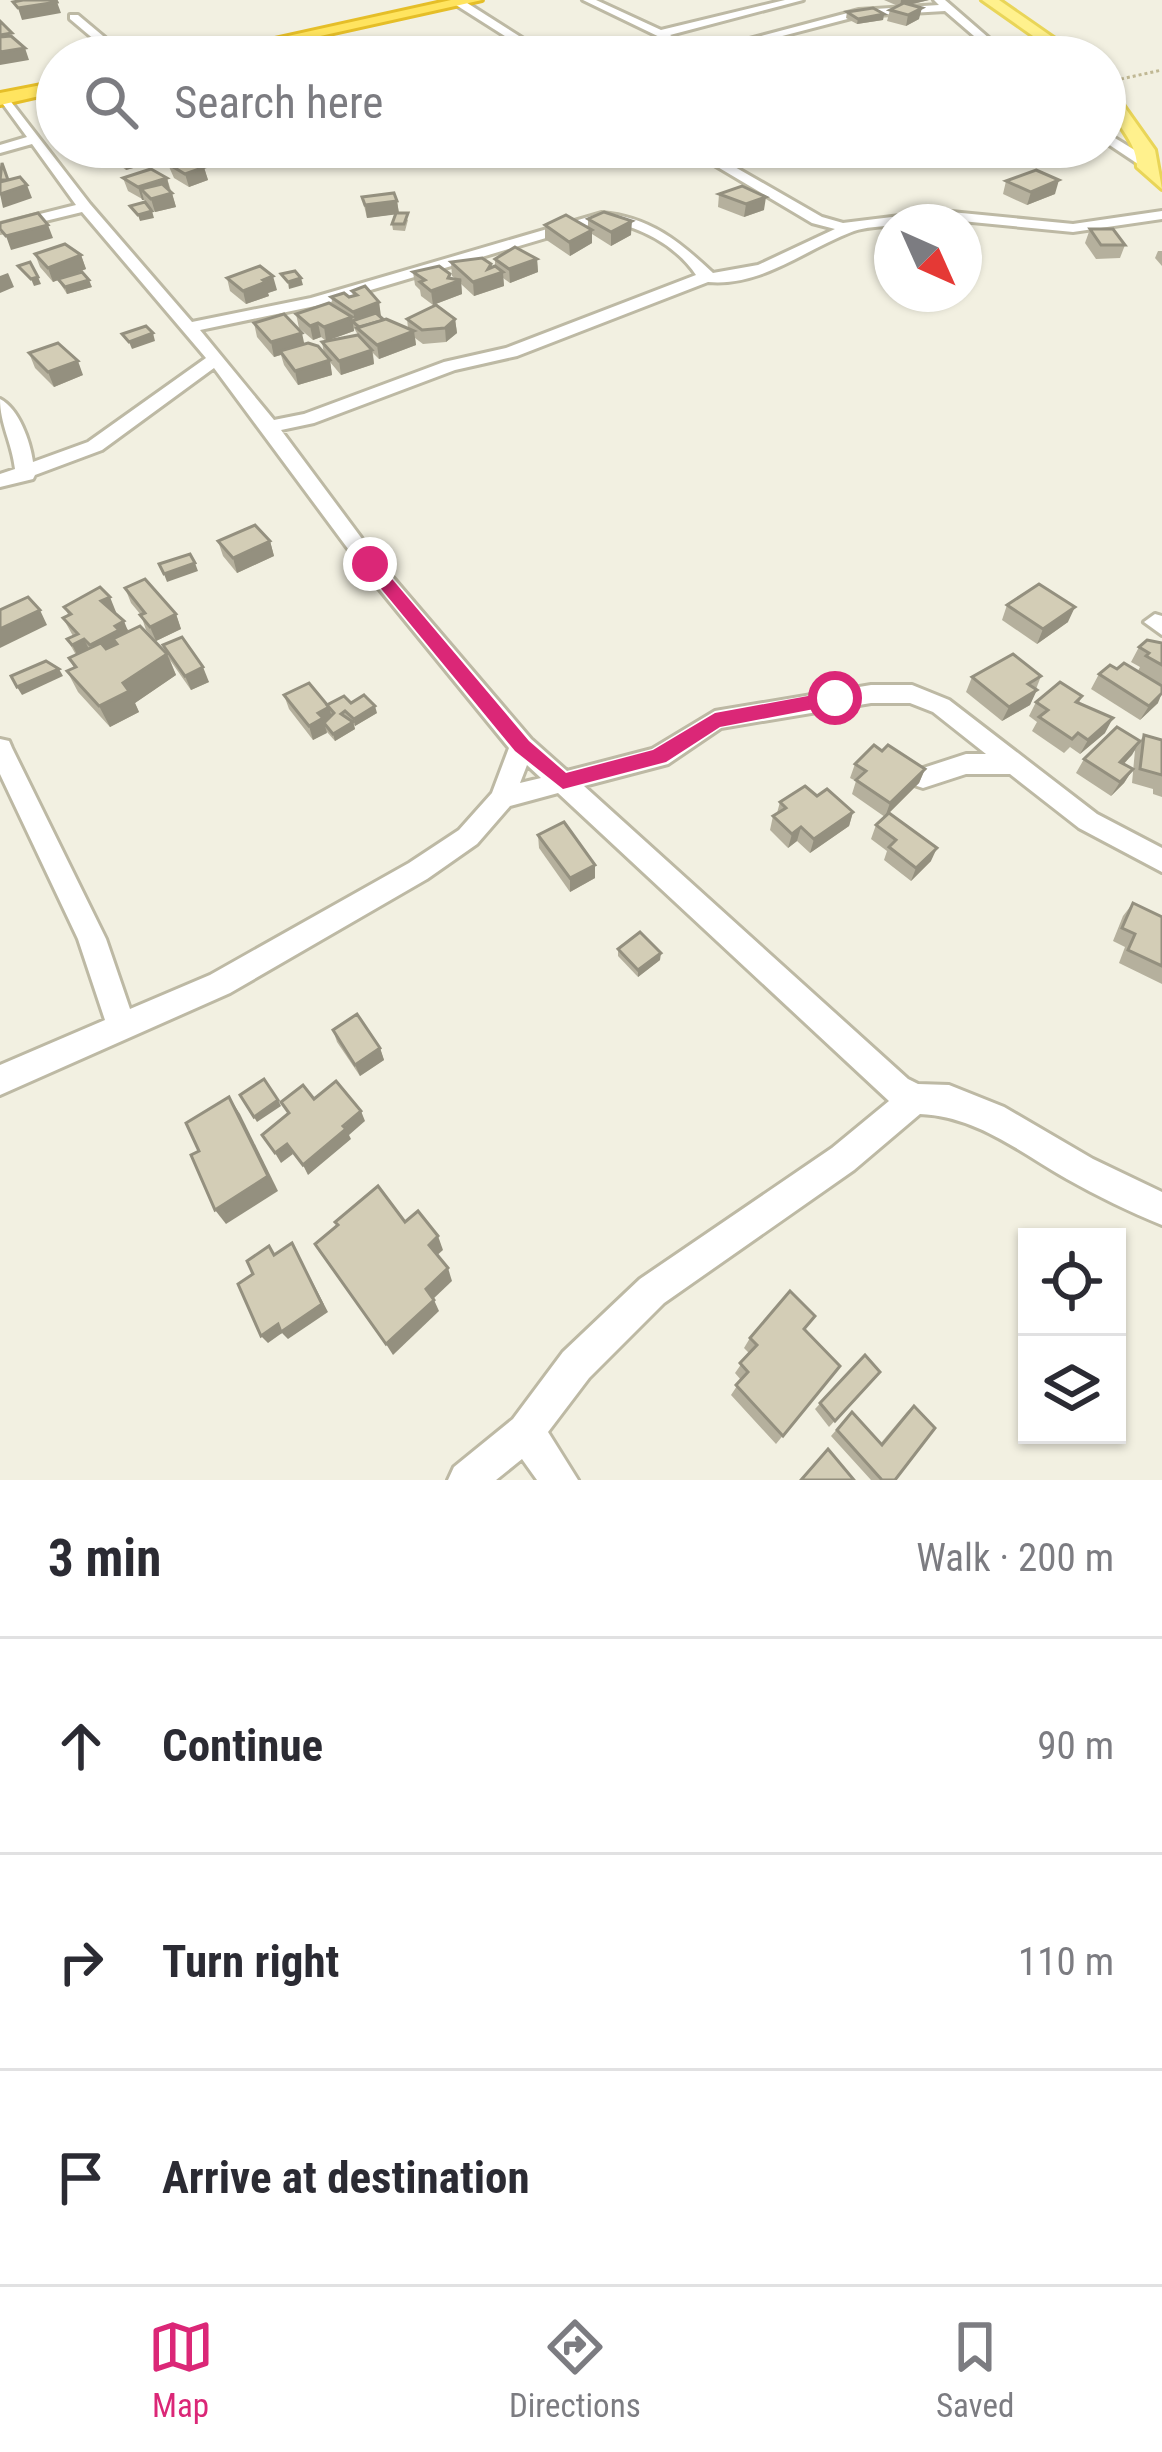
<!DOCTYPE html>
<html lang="en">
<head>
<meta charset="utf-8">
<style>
  body { margin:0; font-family:"Roboto Condensed",sans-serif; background:#f2f2f3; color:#2b2b33 }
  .controls { position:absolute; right:36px; bottom:36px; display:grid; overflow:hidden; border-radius:0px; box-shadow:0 3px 9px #0004 }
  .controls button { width:108px; height:108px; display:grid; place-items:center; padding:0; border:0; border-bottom:3px solid #e1e1e2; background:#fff; color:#2b2b33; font:60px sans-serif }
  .compass { position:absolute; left:874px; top:204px; width:108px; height:108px; border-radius:50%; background:#fff; box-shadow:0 3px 9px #0004; rotate:135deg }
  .stop { position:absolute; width:36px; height:36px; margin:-27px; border:9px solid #db2777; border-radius:50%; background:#fff }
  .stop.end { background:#db2777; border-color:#fff; box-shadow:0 3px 12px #0008 }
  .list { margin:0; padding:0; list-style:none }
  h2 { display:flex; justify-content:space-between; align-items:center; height:156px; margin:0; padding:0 48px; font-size:51px }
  h2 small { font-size:39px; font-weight:400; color:#7c7c81 }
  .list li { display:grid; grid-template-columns:78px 1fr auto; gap:36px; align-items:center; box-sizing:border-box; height:216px; padding:0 48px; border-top:3px solid #e1e1e2 }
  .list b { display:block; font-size:45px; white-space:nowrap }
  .list em { font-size:39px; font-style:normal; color:#7c7c81 }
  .icon { flex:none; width:66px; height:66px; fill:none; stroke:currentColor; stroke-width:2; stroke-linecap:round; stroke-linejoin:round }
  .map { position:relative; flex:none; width:1162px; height:1480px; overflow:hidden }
  .search { position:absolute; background:#fff; box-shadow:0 3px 9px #0004; left:36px; right:36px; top:36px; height:132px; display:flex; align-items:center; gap:30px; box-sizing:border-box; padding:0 42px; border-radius:66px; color:#7c7c81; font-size:45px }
  .sheet { height:804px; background:#fff }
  nav { display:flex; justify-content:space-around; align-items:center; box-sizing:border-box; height:168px; border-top:3px solid #e1e1e2; background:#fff; font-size:33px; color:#7c7c81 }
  nav a { display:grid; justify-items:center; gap:6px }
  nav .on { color:#db2777 }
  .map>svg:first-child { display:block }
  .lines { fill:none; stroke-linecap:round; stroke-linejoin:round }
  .minor-casing { stroke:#bdb9a4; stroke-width:6 }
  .major-casing { stroke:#e9d558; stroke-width:6 }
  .highway-casing { stroke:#e5be28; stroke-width:6 }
  .path { stroke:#c0b894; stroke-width:3; stroke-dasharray:3 3; stroke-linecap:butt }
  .minor { fill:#fff; fill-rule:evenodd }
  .major { fill:#fff18d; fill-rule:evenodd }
  .highway { fill:#ffe45f; fill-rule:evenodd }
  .wall { fill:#b5b09d; fill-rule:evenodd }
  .shaded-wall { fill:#94907f }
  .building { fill:#d3cdb6; stroke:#94907f; stroke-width:3 }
  .route { fill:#db2777 }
</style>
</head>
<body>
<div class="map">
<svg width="1162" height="1480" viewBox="0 0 1162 1480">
  <rect width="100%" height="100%" fill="#f2f0e1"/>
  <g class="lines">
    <defs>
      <g id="minor">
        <polygon points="583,0 596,0 661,30 785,0 803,0 670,35 678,40 672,43"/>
        <polygon points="934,0 945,0 990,39 998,57 986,57 981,42 945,11 859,16 701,57 693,54 859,10 939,5"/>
        <polygon points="456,1 464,1 552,57 538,57 456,5"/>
        <polygon points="70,15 78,15 128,57 115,57 70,19"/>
        <path d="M5,94L90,204L192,322L311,298L602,213C650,217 680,242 713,273L758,265L835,229L812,223L684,147H700L822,217L843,223L941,211L1073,224L1162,211V219L1073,232L941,219L892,222V225C880,227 865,227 854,231C805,249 762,287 708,282L517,356L455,370L314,423L281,430L377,559L531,739L567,771L652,749L715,711L871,685H912L949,700L1097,814L1162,848V872L1079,828L1010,774H966L923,788L914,785L911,778L914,771L966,754H986L933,712L910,703H871L721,728L668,764L584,786L908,1079L918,1084L949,1085L1004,1107L1093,1159L1162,1192V1225C1130,1212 1097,1196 1067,1179C1020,1152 976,1116 920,1114L854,1170L664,1303L589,1378L548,1432L578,1480H537L522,1459L496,1480H448L454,1467L513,1419L563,1352L640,1279L832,1148L889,1101L558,793L510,806L477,844L427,879L230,993L0,1095V1065L105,1020L78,939L0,774V739L9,741L12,748L106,939L130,1009L210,975L409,863L459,830L492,793L509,748L363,569L214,368L102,450L35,475L33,479L0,487V474L15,469C12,443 0,424 0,399C19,409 30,441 33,462L88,442L206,358L82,212L0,232V224L76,205L32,144L0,153V145L27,137L0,100ZM603,221C638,225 676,245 696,275L506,348L444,362L304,414L274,420L200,330L320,305ZM527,765L541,778L520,783Z"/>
        <polygon points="1105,132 1151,160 1151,166 1141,166 1105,142"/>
        <polygon points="1155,614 1162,616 1162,635 1144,622"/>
      </g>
      <g id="major">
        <polygon points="982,0 999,0 1081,57 1063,57"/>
        <path d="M1105,87L1111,88L1155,150L1162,189L1137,167C1137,135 1105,119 1105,87Z"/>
      </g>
      <g id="highway">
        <polygon points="451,0 482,0 226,57 193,57"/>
        <polygon points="57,82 57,92 0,105 0,93"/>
      </g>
    </defs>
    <use href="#minor" class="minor-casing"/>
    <use href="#major" class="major-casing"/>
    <use href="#highway" class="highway-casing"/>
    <g class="path">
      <polyline points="1121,79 1162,70"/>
      <polyline points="287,147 313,147"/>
    </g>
    <use href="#minor" class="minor"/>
    <use href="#major" class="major"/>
    <use href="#highway" class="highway"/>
  </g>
  <g class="wall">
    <polygon points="884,0 929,0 909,5 919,19 906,26 887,21 890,10 898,6"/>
    <polygon points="847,12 884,14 883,20 857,24 846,18"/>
    <polygon points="1004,42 1046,57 1000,57"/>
    <polygon points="487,44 537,57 460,57 460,55 487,53"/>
    <polygon points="96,147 149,147 155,162 126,170"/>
    <polygon points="154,147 197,147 199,152 197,153 200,155 208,180 189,187 174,178 166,160"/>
    <polygon points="634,147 662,147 665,149 665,162 651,166 634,159"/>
    <polygon points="123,178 167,178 176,207 155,212 144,200 128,191"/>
    <polygon points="1006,181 1055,194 1027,205 1003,194"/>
    <polygon points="719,194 764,210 744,217 718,207"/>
    <polygon points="362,197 397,201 399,213 408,220 405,231 393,230 392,224 395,214 367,218"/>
    <polygon points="588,219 631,235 611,246 592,234 592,243 570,256 545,239 545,225 588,228"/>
    <polygon points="1090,229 1125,245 1120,258 1096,259 1085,243"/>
    <polygon points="1158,251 1162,251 1162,266 1155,258"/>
    <polygon points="35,254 81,255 86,269 68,276 92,287 67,294 58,280 53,282 40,267"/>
    <polygon points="495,259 537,259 538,272 510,283 503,278 504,286 474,296 461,284 462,294 433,305 421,296 420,290 415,285 413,272 456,279 452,276 451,262 492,267 495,266"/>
    <polygon points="227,278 277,290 268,293 269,296 246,304 230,291"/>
    <path d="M352,291L379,302L380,317L384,320L408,328L407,319H455L457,333L446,342L423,344L415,338L416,345L379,359L373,353L374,364L341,375L330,362L332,375L298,385L284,365L281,355L274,357L257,337L254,323L324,354L322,342L326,341L321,337L313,340L299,328L296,314L333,305L331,297H349L353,296ZM354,328L358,335L329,340L354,331Z"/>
    <polygon points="29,353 83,375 54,387 35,368"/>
    <polygon points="218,541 270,541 274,556 237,573 223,556"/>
    <polygon points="125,588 176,614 181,629 156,641 146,630 141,615 131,603"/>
    <polygon points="1007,605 1068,622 1037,644 1002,620"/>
    <polygon points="64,607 116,612 114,613 129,631 167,653 163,645 209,682 191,690 170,660 176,675 135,703 139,712 110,727 78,692 67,671 74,668 69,658 76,655 67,639 73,636 63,618 69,616"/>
    <polygon points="1162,643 1162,685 1138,671 1140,667 1131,662 1139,647"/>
    <polygon points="1099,674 1158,703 1140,720 1091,689"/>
    <polygon points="1041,676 1030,705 1002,721 966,692 972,677"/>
    <polygon points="284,695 327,705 351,703 377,713 355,726 354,725 355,729 335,741 327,732 313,740 289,709"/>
    <polygon points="1082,696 1079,703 1105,733 1080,754 1070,747 1064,753 1032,731 1037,722 1029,716 1036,702"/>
    <polygon points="1144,735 1162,739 1162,797 1153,794 1153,789 1132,783 1135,750 1124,764 1133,769 1124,783 1111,796 1076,773 1084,759 1140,741"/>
    <polygon points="855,764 925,769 919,783 885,817 852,794 856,781 850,778"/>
    <polygon points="817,796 853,812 849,826 810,853 797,841 788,848 770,830 773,816 777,813 780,802"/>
    <polygon points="876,825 931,861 911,881 884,860 887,851 871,839"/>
    <polygon points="538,835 595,878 570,892 539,848"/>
    <polygon points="1133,903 1162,917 1162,984 1119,963 1125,947 1113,941 1123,916"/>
    <polygon points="618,949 660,960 638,977 618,956"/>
    <polygon points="333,1030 380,1048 384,1060 360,1076 337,1042"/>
    <polygon points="805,1330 840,1366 776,1444 731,1395 741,1380 735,1373 749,1353 744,1348 750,1338"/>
    <polygon points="865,1355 880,1372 829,1427 815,1409"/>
    <polygon points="914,1406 895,1480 871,1480 831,1436 852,1412 880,1444 907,1412"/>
  </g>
  <g class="shaded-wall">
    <polygon points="901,0 929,0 900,7"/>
    <polygon points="57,2 61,13 22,20 18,8"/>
    <polygon points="922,8 919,19 906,26 908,15"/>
    <polygon points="884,14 883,20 857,24 858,19"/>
    <polygon points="25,48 29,60 0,65 0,52"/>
    <polygon points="162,147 197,147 199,152 173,158 164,154 166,160"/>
    <polygon points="151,149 155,162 126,170 122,157"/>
    <polygon points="665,149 665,162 651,166 652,153"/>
    <polygon points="200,155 208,180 189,187 185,174 188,159"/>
    <polygon points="167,178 170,191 141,189 144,200 142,200 138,187"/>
    <polygon points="1059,180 1055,194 1027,205 1031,192"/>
    <polygon points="27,185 32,198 3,208 0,194"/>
    <polygon points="172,193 176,207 155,212 151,199"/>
    <polygon points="766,197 764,210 744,217 746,204"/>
    <polygon points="397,201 399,214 367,218 365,205"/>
    <polygon points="152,211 154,218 140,221 138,215"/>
    <polygon points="632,221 631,235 611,246 611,232"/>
    <polygon points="48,225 53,238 11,250 6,236"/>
    <polygon points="592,230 592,243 570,256 569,242"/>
    <polygon points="81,255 86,269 53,282 48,268"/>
    <polygon points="537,259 538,272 510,283 509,269"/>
    <polygon points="491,264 492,276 503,272 504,286 474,296 473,282"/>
    <polygon points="8,273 14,287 0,293 0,276"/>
    <polygon points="450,274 451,284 461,280 462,294 433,305 431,291 448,278"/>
    <polygon points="273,276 277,290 268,293 269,296 246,304 243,291"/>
    <polygon points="38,277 41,284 34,286 31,279"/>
    <polygon points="301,278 303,285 289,289 288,282"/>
    <polygon points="89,280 92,287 67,294 65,287"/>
    <polygon points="379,302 381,316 356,326 353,312"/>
    <polygon points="352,317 354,331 326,341 324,327"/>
    <polygon points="455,319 457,333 446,342 445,328"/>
    <polygon points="318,323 321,337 313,340 310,326"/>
    <polygon points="414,331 416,345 379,359 377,345"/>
    <polygon points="153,333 155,341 132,349 129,342"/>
    <polygon points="302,333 305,347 274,357 271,342"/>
    <polygon points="372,350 374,364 341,375 339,361"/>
    <polygon points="330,360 332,375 298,385 295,371"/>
    <polygon points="78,361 83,375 54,387 48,372"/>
    <polygon points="270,541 274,556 237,573 233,558"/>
    <polygon points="195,563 198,571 167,582 164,574"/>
    <polygon points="110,597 116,612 107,616 101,601"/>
    <polygon points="1075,607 1068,622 1037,644 1043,629"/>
    <polygon points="40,610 47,625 0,648 0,629"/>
    <polygon points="176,614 181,629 156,641 150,627"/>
    <polygon points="124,621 130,636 113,639 118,649 97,660 90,645"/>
    <polygon points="84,639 91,653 80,660 72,645"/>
    <polygon points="167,654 176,675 135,703 139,712 110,727 99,706 123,683"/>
    <polygon points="203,667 209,682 191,690 185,676"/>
    <polygon points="59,669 63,676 22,695 17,687"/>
    <polygon points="1037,690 1030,705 1002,721 1009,707"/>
    <polygon points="1162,693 1158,703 1140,720 1149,706"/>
    <polygon points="375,706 377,713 355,726 354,719"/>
    <polygon points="329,707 333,721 325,726 327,733 313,740 309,726 318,713"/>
    <polygon points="1113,718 1105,733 1080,754 1088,740"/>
    <polygon points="353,722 355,729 335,741 333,734"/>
    <polygon points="1140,741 1132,755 1112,776 1120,762"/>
    <polygon points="925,769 919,783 885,817 890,803"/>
    <polygon points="1133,769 1124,783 1111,796 1120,782"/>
    <polygon points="853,812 849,826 810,853 814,839"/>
    <polygon points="801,827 797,841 788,848 792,834"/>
    <polygon points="937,848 931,861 911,881 916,868"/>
    <polygon points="595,865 595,878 570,892 570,878"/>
    <polygon points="661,953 660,960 638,977 638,970"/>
    <polygon points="380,1048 384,1060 360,1076 355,1065"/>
    <polygon points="229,1097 240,1114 278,1191 226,1224 215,1210"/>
    <polygon points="278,1100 281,1106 257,1122 254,1117"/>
    <polygon points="361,1111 365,1121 349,1135 351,1139 308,1175 303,1165"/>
    <polygon points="287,1144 293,1154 281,1163 275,1153"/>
    <polygon points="438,1236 443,1250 434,1258 429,1245"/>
    <polygon points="292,1243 328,1312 288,1339 282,1333 268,1343 261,1336 278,1324"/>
    <polygon points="448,1268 452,1281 431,1301 426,1289"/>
    <polygon points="434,1300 439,1311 393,1355 386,1344"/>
  </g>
  <g class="building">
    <polygon points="23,0 56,0 57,2 18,8 13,2"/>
    <polygon points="904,3 922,8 908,15 890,10"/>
    <polygon points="873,8 884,14 858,19 847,12"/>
    <polygon points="0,21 12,33 0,35"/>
    <polygon points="11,36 25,48 0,52 0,37"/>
    <polygon points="509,38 537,57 516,57 509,54 502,56 487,44"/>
    <polygon points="1030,41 1046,57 1018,57 1004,42"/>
    <polygon points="482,50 492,55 469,57 460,55"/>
    <polygon points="109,147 149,147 151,149 122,157"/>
    <polygon points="637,147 662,147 665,149 652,153"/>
    <polygon points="191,148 200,155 188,159 205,167 185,174 170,165 180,162 164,154"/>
    <polygon points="2,163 8,180 0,180"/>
    <polygon points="151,169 167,178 138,187 123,178"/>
    <polygon points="1036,170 1059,180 1031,192 1006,181"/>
    <polygon points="20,177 27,185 0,194 0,182"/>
    <polygon points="162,184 172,193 151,199 141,189"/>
    <polygon points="742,186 766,197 746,204 719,194"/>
    <polygon points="394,193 397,201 365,205 362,197"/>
    <polygon points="145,202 152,211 138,215 130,206"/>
    <polygon points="604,212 632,221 611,232 588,219"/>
    <polygon points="38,213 48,225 6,236 0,229 0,223"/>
    <polygon points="396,213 408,213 404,224 392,224"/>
    <polygon points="566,215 592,230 569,242 545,225"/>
    <polygon points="1090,229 1113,229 1125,245 1101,245"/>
    <polygon points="65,244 81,255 48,268 35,254"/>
    <polygon points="515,247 537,259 509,269 495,259"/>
    <polygon points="482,258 491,264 488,269 495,266 503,272 473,282 451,262"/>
    <polygon points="30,262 38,277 31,279 18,266"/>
    <polygon points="260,266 273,276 263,280 266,282 243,291 227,278"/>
    <polygon points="439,266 450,274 448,278 461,280 431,291 420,282 425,280 413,272"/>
    <polygon points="295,271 301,278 288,282 281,274"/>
    <polygon points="82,272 89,280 65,287 58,279"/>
    <polygon points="365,286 379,302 353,312 331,297 344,293 349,297 357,295 352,291"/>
    <polygon points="329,303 352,317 324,327 318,323 310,326 296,314"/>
    <polygon points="436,305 455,319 445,328 422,330 407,319"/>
    <polygon points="376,313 384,320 359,327 352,321"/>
    <polygon points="284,314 302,333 271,342 254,323"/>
    <polygon points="386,319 414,331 377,345 357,328"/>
    <polygon points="146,326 153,333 129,342 122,334"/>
    <polygon points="358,335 372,350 339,361 322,342"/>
    <polygon points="58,343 78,361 48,372 29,353"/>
    <polygon points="308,343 318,346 330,360 295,371 280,351"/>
    <polygon points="255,525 270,541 233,558 218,541"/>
    <polygon points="190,554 195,563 164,574 159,564"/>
    <polygon points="145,579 176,614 150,627 140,615 145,613 125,588"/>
    <polygon points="1039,584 1075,607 1043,629 1007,605"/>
    <polygon points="100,587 110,597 101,601 124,621 115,626 119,630 90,645 84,639 72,645 67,639 78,634 63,618 71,614 64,607"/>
    <polygon points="28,597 40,610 0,629 0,610"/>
    <polygon points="140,626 167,654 123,683 129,691 99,706 67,671 76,667 69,658 101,643 106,649 117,644 113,639"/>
    <polygon points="182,637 203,667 185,676 163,645"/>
    <polygon points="1147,640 1162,643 1162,665 1146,656 1149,653 1139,647"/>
    <polygon points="1013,654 1041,676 1028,684 1037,690 1009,707 972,677"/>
    <polygon points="46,661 59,669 17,687 11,676"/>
    <polygon points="1124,663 1162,686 1162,693 1149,706 1099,674 1110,665 1117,669"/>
    <polygon points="1060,682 1082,696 1076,702 1113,718 1088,740 1078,733 1072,739 1039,717 1048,710 1036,702"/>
    <polygon points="309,683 329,707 318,713 323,718 309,726 284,695"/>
    <polygon points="364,695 375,706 354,719 345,711 341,714 353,722 333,734 324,723 334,713 327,705 344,696 351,703"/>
    <polygon points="1117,727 1140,741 1120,762 1133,769 1120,782 1084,759"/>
    <polygon points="1144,735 1162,740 1162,775 1140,769"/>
    <polygon points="874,745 882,751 888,745 925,769 890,803 856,780 866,771 855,764"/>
    <polygon points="805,786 817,796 827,789 853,812 814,839 801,827 792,834 773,816 786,808 780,802"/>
    <polygon points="889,813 937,848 916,868 889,847 896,840 876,825"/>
    <polygon points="564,822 595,865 570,878 538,835"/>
    <polygon points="1133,903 1162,917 1162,966 1128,950 1135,934 1122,928"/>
    <polygon points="640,932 661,953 638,970 618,949"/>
    <polygon points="357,1014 380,1048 355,1065 333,1030"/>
    <polygon points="264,1079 278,1100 254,1117 240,1095"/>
    <polygon points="336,1081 361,1111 343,1126 346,1129 303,1165 287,1144 275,1153 262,1135 289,1113 281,1102 303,1085 314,1099"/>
    <polygon points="229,1097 268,1176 215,1210 191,1155 199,1151 186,1123"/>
    <polygon points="378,1186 405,1222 418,1211 438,1236 429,1245 448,1268 426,1289 434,1300 386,1344 315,1244 338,1225 335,1222"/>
    <polygon points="292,1243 322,1304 281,1332 278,1324 261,1336 238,1284 253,1274 247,1261 269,1246 274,1255"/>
    <polygon points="790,1291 815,1316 804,1329 840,1366 783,1436 736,1385 748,1372 740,1363 757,1345 750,1338"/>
    <polygon points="865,1355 880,1372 835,1421 820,1403"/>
    <polygon points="914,1406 935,1428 895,1480 882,1480 837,1430 852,1412 882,1445"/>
    <polygon points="828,1449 854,1480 801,1480"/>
  </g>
  <polygon class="route" points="364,560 376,560 529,741 566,773 653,750 715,713 835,691 844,698 835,705 720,727 666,762 563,789 515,751 364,568"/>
</svg>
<div class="controls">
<button><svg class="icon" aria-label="locate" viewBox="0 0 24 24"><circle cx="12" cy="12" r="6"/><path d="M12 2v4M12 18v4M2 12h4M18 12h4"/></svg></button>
<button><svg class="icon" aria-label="layers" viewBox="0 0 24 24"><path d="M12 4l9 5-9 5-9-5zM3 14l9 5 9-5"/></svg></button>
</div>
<svg class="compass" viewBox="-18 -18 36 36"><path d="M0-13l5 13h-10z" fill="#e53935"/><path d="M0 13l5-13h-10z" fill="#7c7c81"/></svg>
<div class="stop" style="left:835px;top:698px"></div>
<div class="stop end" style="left:370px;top:564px"></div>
<div class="search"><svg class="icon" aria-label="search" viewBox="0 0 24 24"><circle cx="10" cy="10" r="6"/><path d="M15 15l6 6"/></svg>Search here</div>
</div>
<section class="sheet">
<h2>3 min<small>Walk · 200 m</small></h2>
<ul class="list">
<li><svg class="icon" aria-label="ahead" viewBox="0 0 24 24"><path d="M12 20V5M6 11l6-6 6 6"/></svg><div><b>Continue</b></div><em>90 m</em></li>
<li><svg class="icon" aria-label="right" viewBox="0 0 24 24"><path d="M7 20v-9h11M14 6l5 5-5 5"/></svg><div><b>Turn right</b></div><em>110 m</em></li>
<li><svg class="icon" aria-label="arrive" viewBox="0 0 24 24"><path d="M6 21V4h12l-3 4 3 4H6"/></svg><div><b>Arrive at destination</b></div></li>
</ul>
</section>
<nav>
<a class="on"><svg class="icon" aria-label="map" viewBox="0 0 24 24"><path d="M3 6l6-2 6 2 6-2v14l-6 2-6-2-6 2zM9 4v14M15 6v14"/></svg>Map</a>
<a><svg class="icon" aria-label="directions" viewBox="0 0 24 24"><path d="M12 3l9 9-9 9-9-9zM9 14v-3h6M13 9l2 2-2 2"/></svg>Directions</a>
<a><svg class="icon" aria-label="saved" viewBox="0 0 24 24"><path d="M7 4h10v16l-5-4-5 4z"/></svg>Saved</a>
</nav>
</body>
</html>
